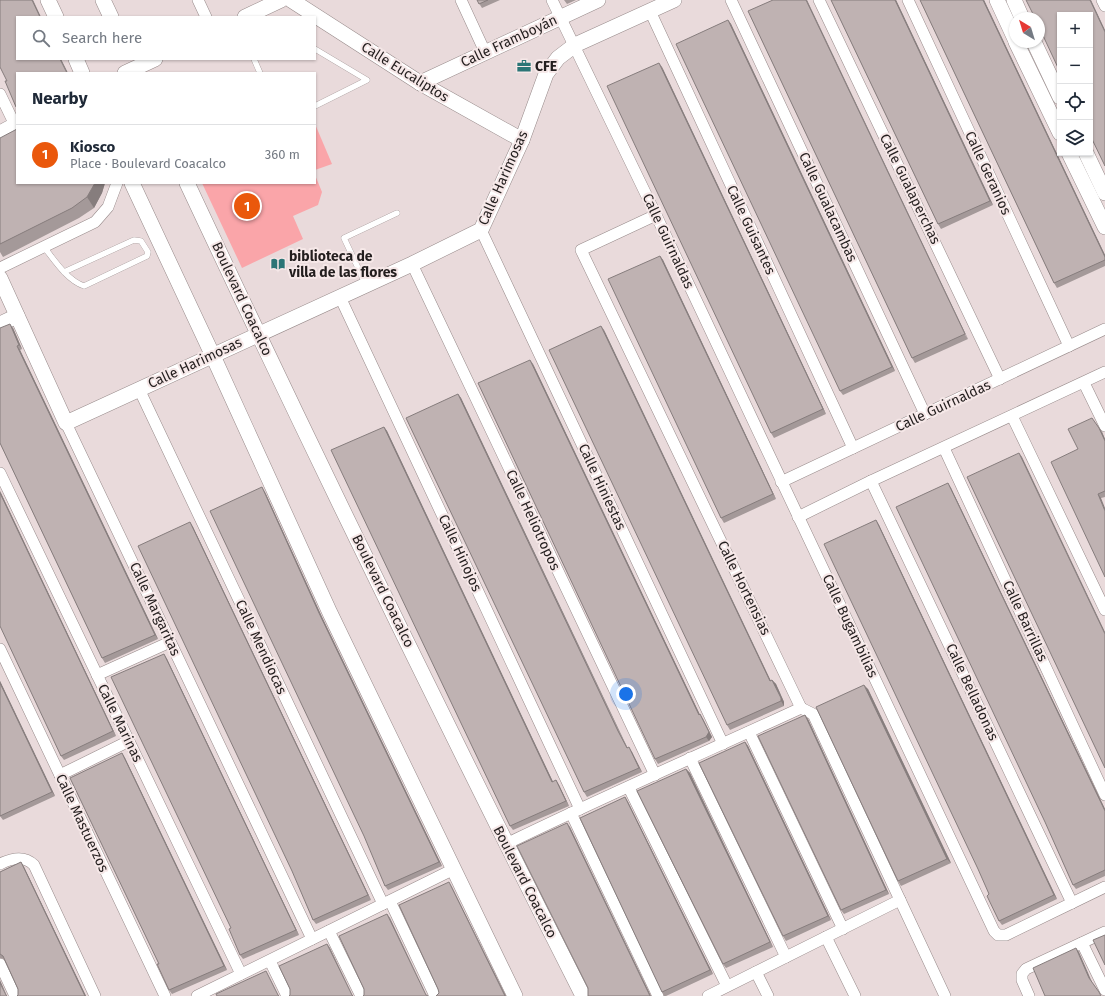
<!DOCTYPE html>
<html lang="en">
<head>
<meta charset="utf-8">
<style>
  body { margin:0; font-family:"Fira Sans",sans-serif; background:#f6f6f7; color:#1f2937 }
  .controls { position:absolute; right:12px; top:12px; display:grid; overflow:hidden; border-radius:0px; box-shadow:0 1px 3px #0004 }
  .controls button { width:36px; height:36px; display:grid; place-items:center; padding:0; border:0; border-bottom:1px solid #e0e1e3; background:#fff; color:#1f2937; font:20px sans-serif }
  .compass { position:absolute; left:1009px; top:12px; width:36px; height:36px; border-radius:50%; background:#fff; box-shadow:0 1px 3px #0004; rotate:322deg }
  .you { position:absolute; left:626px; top:694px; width:14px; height:14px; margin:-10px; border:3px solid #fff; border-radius:50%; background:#1a73e8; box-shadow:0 0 0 6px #1a73e833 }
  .badge { display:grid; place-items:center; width:26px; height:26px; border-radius:50%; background:#ea580c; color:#fff; font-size:13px; font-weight:700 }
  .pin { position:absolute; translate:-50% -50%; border:2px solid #fff; box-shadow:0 1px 4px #0006 }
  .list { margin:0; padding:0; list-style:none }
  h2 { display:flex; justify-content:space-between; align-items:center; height:52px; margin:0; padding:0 16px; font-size:17px }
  h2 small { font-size:13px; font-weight:400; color:#747a83 }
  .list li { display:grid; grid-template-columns:26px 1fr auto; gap:12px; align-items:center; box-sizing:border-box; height:60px; padding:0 16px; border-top:1px solid #e0e1e3 }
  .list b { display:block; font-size:15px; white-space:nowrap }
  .list p { margin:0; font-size:13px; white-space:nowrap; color:#747a83 }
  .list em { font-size:13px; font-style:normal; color:#747a83 }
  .icon { flex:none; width:22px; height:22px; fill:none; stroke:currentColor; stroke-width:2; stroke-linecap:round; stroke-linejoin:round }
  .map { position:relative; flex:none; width:1105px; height:996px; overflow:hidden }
  .search { position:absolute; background:#fff; box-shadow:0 1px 3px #0004; left:16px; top:16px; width:300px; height:44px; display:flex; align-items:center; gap:10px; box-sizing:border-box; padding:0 14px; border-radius:0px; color:#747a83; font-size:15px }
  .panel { position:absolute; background:#fff; box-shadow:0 1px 3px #0004; left:16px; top:72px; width:300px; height:112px; border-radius:0px }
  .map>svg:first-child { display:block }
  .park { fill:#faa5a9 }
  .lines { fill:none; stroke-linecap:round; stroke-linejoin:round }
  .lane-casing { stroke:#978a8a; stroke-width:6 }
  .street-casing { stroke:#978a8a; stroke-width:12 }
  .secondary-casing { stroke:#978a8a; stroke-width:16 }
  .lane { stroke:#fff; stroke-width:5.5 }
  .street { stroke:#fff; stroke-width:11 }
  .secondary { stroke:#fff; stroke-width:15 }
  .wall { fill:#a49999 }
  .shaded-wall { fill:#867d7d }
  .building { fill:#bfb2b2; stroke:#867d7d }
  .labels { text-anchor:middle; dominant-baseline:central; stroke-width:4; stroke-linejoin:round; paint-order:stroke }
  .street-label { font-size:14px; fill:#231e1e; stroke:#f6e8e8 }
  .poi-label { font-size:14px; font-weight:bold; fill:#231e1e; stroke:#f6e8e8; text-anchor:start }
</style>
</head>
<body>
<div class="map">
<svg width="1105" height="996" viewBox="0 0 1105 996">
  <rect width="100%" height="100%" fill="#e9dadb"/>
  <g class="park">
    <polygon points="315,124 332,164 315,170"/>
    <polygon points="315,175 322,192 318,205 293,216 303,239 242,268 202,183 315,183"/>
  </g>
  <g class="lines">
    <defs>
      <g id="lane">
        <polyline points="315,49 367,80 315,106"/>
        <polyline points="254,59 260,73"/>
        <path d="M44,247C55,261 67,280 84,286L147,256L148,252L141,241L134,240L64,272"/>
        <polyline points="366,285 344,238 397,213"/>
      </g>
      <g id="street">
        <polyline points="198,0 206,17"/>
        <polyline points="461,0 485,52"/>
        <polyline points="552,0 656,215 994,931 998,935 1006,935 1105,887"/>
        <polyline points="731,0 925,414"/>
        <polyline points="819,0 1000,379"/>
        <polyline points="908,0 1069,346"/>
        <polyline points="1102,0 1105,6"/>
        <polyline points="650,11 853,448"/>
        <polyline points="0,94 15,125"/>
        <polyline points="656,215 581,250 801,708"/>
        <polyline points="481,230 723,744"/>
        <polyline points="412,264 655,775"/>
        <polyline points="0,268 95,222 108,207 117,183"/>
        <polyline points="340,297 580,809"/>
        <polyline points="1084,383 1105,426"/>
        <polyline points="139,389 383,904"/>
        <polyline points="1012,416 1105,610"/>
        <polyline points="66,423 312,939"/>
        <polyline points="944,448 1105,795"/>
        <polyline points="0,473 241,974"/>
        <polyline points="871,481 1072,903"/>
        <polyline points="781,482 1105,329"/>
        <polyline points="798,517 871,481 1105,372"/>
        <polyline points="0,649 165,996"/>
        <polyline points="97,675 170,642"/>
        <polyline points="801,708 813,714 945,996"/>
        <polyline points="749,732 843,929"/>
        <polyline points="690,758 786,957"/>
        <polyline points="60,775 129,741"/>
        <polyline points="629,788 727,986"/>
        <polyline points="571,813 658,996"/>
        <path d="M506,844C603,797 703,753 801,708"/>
        <path d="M0,864C12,858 24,855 34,865L95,996"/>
        <polyline points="390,901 435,996"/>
        <polyline points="329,931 361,996"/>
        <polyline points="826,937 855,996"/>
        <polyline points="1082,943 1105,990"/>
        <polyline points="270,961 287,996"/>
        <polyline points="0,964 15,996"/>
        <polyline points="756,972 768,996"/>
        <polyline points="197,996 454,869"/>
        <polyline points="708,996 900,900"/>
        <polyline points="1029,996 1022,980 1022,974 1026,969 1105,932"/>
      </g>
      <g id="secondary">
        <polyline points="48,0 56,17"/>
        <polyline points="103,0 111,17"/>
        <polyline points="291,0 420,83 522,140"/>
        <polyline points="997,0 1015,39"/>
        <polyline points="1014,0 1022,18"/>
        <polyline points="245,17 281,0"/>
        <polyline points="1016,42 1060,133"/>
        <polyline points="1034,42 1060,97"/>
        <polyline points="76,59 82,73"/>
        <polyline points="125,73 155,59"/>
        <polyline points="420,83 598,0"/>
        <polyline points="0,133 17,124"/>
        <polyline points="1069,153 1105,227"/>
        <polyline points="1086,153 1105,193"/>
        <polyline points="132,183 213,356 330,613 515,996"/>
        <path d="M187,183C315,456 447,727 583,996"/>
        <polyline points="0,278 66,423 412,264 481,230 522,140 546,74 558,58 575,45 674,0"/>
        <polyline points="0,324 17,316"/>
      </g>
    </defs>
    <use href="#lane" class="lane-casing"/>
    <use href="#street" class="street-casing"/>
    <use href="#secondary" class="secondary-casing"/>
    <use href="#lane" class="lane"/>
    <use href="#street" class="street"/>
    <use href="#secondary" class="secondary"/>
  </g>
  <g class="wall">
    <polygon points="477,0 500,0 482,8"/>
    <polygon points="564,0 576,0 567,4"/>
    <polygon points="831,0 896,0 993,205 941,229 938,224"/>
    <polygon points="920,0 984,0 1105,255 1105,266 1057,288 1054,283"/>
    <polygon points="748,11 968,339 915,363 912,358"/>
    <polygon points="728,20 731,24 895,371 843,395 840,391"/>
    <polygon points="662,67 826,414 774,438 771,433"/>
    <polygon points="0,138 17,183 105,183 102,193 94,208 79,218 3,257 0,252"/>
    <polygon points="660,256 663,260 776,499 724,523 721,518"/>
    <polygon points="13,328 22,349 20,350 158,639 105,663 102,658 0,443"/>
    <polygon points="604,330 771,681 772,680 776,684 784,702 784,706 730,730 727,725"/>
    <polygon points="533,364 700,715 703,719 712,737 709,741 658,764 655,759"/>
    <polygon points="458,394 461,398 627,748 632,752 642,772 587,797 584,792"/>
    <polygon points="384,427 387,431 553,782 556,780 559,785 569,806 513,830 510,826"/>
    <polygon points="1102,432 1105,439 1105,497 1101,498 1105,577 1078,449"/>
    <polygon points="948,483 951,488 1105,809 1105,876 1076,889 1073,885"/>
    <polygon points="0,491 116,736 64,760 61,756"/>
    <polygon points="265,492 322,617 442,866 388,890 385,886"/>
    <polygon points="876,520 879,525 1057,899 1002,925 999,921 989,894"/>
    <polygon points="190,522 193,527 371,900 316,924 313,920"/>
    <polygon points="164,654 167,659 299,935 243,959 240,955 231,928"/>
    <polygon points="0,681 55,796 3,820 0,816"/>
    <polygon points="868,689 951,863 901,886 898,881"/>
    <polygon points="805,715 808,719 889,894 844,914 841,910"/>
    <polygon points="745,742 748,746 831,920 786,941 783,936"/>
    <polygon points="122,753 125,758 227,970 172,994 169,990 159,964"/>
    <polygon points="686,769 690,773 773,947 726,968 723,964"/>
    <polygon points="625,797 628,802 713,974 666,996 664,996 662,992"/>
    <polygon points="21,862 24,867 86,996 17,996 18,995 18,989 4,959 0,958 0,872"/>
  </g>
  <g class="shaded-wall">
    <polygon points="32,0 33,0 41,17 40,17"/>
    <polygon points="806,0 807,0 968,339 965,334"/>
    <polygon points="895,0 896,0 993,205 990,201"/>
    <polygon points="983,0 984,0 1105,255 1105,257"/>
    <polygon points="1090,0 1091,0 1105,30 1105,32"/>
    <polygon points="728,20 731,24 895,371 892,367"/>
    <polygon points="60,59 61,59 68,73 67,73"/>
    <polygon points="659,63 662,67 826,414 823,409"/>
    <polygon points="95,183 105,183 102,193 94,208 87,197"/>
    <polygon points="660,256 663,260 776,499 773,494"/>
    <polygon points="10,324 13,328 22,349 19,345"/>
    <polygon points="601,326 604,330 773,686 770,681"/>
    <polygon points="17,346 20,350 158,639 155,635"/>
    <polygon points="530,360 533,364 702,719 699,715"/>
    <polygon points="458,394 461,398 630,753 627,748"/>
    <polygon points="1095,422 1102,432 1105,439 1105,441"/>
    <polygon points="384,427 387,431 555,786 552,782"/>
    <polygon points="1019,453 1022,457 1105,632 1105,634"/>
    <polygon points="948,483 951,488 1105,809 1105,811"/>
    <polygon points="262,487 265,492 322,617 442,866 439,862 319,613"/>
    <polygon points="0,491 116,736 113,731 0,493"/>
    <polygon points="1098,494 1101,498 1105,508 1105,511"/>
    <polygon points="876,520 879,525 1057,899 1054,895"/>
    <polygon points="190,522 193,527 371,900 368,895"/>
    <polygon points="164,654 167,659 299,935 296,930"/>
    <polygon points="772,680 776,684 784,702 784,706 781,701"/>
    <polygon points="0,681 55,796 52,792 0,683"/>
    <polygon points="864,685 868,689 951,863 947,859"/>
    <polygon points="700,714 703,719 712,737 709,741 706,737"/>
    <polygon points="805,715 808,719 889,894 886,890"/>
    <polygon points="745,742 748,746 831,920 828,916"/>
    <polygon points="629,747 632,752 642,772 639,768"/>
    <polygon points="122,753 125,758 227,970 224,966"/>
    <polygon points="686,769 690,773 773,947 770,942"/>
    <polygon points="556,780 559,785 569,806 566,801"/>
    <polygon points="625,797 628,802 713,974 710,970"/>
    <polygon points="567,823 570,827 651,996 650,996"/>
    <polygon points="21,862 24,867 86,996 85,996"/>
    <polygon points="449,882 452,887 506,996 505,996"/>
    <polygon points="387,914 390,918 427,996"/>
    <polygon points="327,944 330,948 353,996"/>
    <polygon points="1076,948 1079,952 1092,982 1089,978"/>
    <polygon points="0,980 7,996 0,983"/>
  </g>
  <g class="building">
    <polygon points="0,0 32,0 40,17 17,17 17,59 60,59 67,73 17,73 17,107 16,107 5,81 7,81 0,67"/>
    <polygon points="477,0 488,0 479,4"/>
    <polygon points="773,0 806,0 965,334 912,358 748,11"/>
    <polygon points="831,0 895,0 990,201 938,224"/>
    <polygon points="920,0 983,0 1105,257 1105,260 1054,283"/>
    <polygon points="1026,0 1090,0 1105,32 1105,166 1090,135 1090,15 1060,15 1060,72 1039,27 1039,18 1035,18"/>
    <polygon points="728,20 892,367 840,391 676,44"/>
    <polygon points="659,63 823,409 771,433 607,86"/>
    <polygon points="17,129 17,183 95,183 87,197 72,208 0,244 0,138"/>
    <polygon points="660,256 773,494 721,518 608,279"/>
    <polygon points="10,324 19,345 17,346 155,635 102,658 0,443 0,328"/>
    <polygon points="601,326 770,681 772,680 781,698 781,701 727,725 549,350"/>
    <polygon points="530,360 699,715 700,714 709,732 706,737 655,759 478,383"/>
    <polygon points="458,394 618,731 627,748 629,747 639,768 584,792 406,418"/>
    <polygon points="1092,418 1099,428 1105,441 1105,491 1098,494 1105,511 1105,577 1051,462 1078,449 1068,429"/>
    <polygon points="384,427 552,782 556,780 566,801 510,826 331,450"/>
    <polygon points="1019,453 1105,634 1105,768 967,477"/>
    <polygon points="948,483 1105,811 1105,870 1073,885 1045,822 896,507"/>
    <polygon points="262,487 319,613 439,862 385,886 364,836 210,511"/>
    <polygon points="0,493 113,731 61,756 0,626"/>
    <polygon points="876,520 1054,895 999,921 987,896 989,894 978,869 824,544"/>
    <polygon points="190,522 368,895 313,920 292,871 138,546"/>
    <polygon points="164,654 296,930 240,955 229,929 231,928 111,677"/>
    <polygon points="0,683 52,792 0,816"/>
    <polygon points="864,685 947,859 898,881 816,707"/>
    <polygon points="805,715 886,890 841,910 758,736"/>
    <polygon points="745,742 828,916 783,936 699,763"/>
    <polygon points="122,753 224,966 169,990 157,964 159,964 70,778"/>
    <polygon points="686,769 770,942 723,964 637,791"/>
    <polygon points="625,797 710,970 662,992 580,818"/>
    <polygon points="567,823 650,996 588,996 588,988 517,846"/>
    <polygon points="21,862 85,996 17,996 18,995 18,989 3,956 0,954 0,872"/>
    <polygon points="449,882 505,996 436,996 439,993 438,989 399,905"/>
    <polygon points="387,914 426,995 428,996 363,996 364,995 364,989 339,936"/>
    <polygon points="1105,935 1105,965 1093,940"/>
    <polygon points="327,944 352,995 353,996 289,996 290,995 290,989 279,966"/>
    <polygon points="1076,948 1089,978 1099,992 1101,996 1045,996 1033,968"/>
    <polygon points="266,971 278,995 279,996 217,996 216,994"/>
    <polygon points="0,983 6,995 7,996 0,996"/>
  </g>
  <defs>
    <symbol id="office-bare" viewBox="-9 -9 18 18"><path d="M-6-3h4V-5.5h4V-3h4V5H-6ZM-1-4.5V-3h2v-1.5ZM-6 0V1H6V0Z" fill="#2b7576" stroke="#f6e8e8" stroke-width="2.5" paint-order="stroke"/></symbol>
    <symbol id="library-bare" viewBox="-9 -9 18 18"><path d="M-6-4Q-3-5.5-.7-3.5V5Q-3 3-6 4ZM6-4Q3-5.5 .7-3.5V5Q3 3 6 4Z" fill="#2b7576" stroke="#f6e8e8" stroke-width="2.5" paint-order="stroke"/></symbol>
  </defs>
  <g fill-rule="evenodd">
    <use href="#office-bare" x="514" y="56" width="20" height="20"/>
    <use href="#library-bare" x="268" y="254" width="20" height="20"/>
  </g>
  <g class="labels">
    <g class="street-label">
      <text transform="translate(509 41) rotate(-25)">Calle Framboyán</text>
      <text transform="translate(405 72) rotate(32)">Calle Eucaliptos</text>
      <text transform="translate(988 173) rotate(65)">Calle Geranios</text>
      <text transform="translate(503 178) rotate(-66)">Calle Harimosas</text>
      <text transform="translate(910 189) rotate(64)">Calle Gualaperchas</text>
      <text transform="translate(828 207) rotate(65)">Calle Gualacambas</text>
      <text transform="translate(751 230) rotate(65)">Calle Guisantes</text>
      <text transform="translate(668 241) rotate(65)">Calle Guirnaldas</text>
      <text transform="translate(242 299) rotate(65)">Boulevard Coacalco</text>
      <text transform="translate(195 363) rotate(-25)">Calle Harimosas</text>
      <text transform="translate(943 406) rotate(-25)">Calle Guirnaldas</text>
      <text transform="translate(602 487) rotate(65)">Calle Hiniestas</text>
      <text transform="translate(533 520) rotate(65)">Calle Heliotropos</text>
      <text transform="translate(460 553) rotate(65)">Calle Hinojos</text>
      <text transform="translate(744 588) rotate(64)">Calle Hortensias</text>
      <text transform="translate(383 591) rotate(64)">Boulevard Coacalco</text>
      <text transform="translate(155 609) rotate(65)">Calle Margaritas</text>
      <text transform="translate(1025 621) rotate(65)">Calle Barrillas</text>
      <text transform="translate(850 626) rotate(65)">Calle Bugambilias</text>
      <text transform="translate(261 647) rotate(65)">Calle Mendiocas</text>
      <text transform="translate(972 692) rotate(65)">Calle Belladonas</text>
      <text transform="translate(120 723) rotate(64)">Calle Marinas</text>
      <text transform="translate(82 823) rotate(65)">Calle Mastuerzos</text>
      <text transform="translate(525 882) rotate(63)">Boulevard Coacalco</text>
    </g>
    <g class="poi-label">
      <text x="535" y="66">CFE</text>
      <text x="289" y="256">biblioteca de<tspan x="289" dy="16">villa de las flores</tspan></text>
    </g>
  </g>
</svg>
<div class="controls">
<button>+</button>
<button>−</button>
<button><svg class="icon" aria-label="locate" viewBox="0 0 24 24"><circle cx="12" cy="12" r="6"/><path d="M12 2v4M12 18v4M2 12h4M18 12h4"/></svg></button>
<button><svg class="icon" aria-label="layers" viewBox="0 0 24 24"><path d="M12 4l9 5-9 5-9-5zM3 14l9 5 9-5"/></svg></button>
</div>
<svg class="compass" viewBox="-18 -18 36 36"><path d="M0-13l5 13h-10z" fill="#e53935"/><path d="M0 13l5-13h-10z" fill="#747a83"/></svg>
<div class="you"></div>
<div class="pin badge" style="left:247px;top:206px">1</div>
<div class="search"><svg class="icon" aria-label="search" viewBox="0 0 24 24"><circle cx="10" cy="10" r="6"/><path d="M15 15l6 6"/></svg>Search here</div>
<section class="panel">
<h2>Nearby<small></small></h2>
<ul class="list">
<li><span class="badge">1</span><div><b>Kiosco</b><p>Place · Boulevard Coacalco</p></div><em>360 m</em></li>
</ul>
</section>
</div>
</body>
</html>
